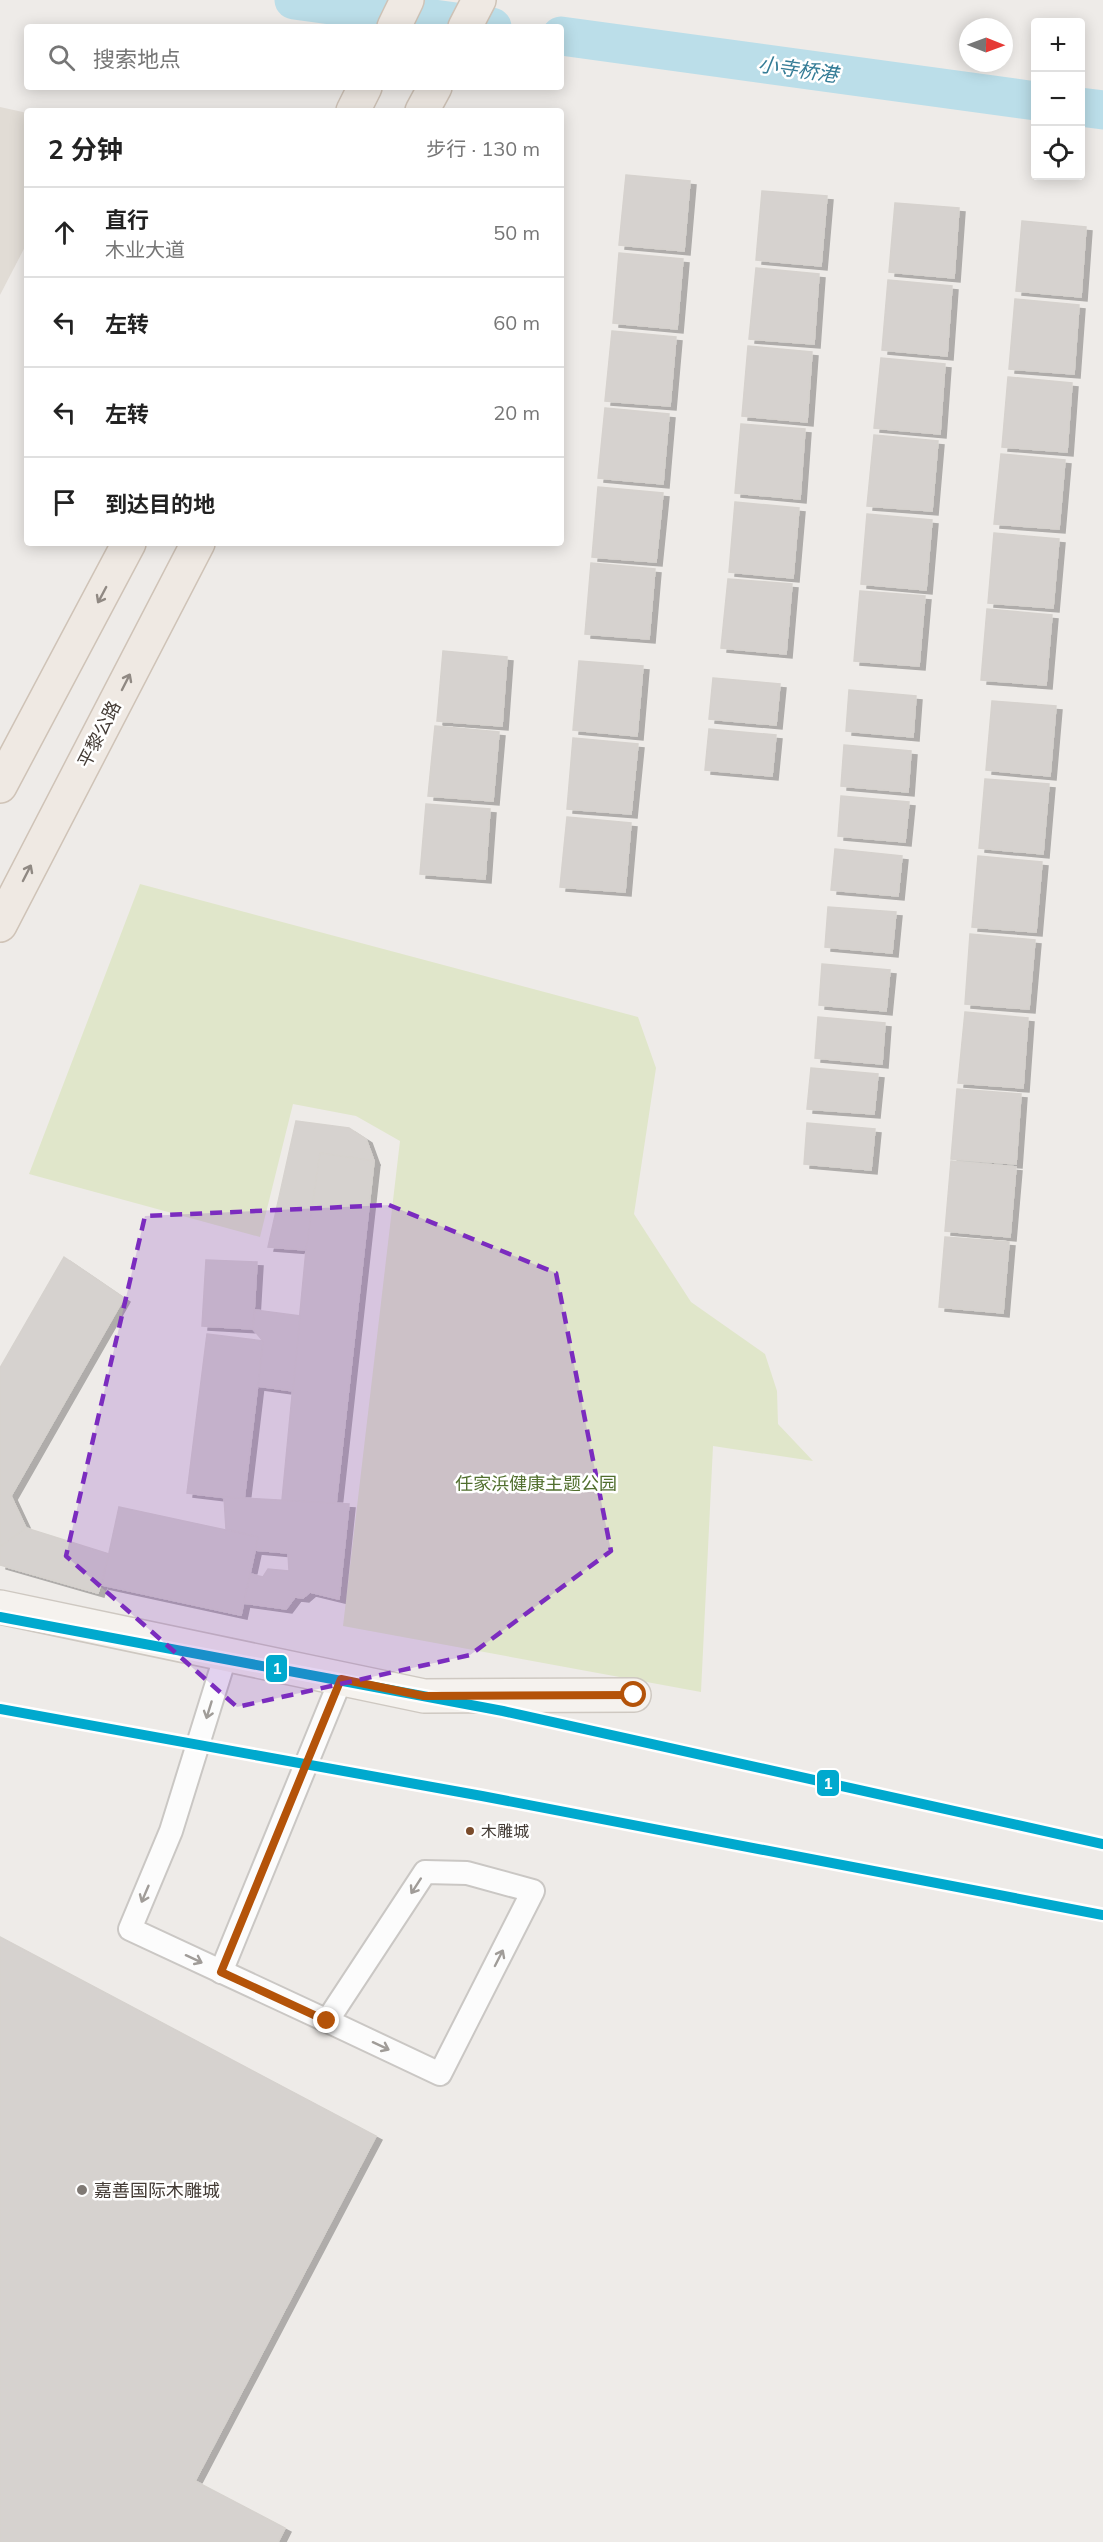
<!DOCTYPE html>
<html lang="zh">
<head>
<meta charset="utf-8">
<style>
  body { margin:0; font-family:Mulish,"Noto Sans SC",sans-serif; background:#f6f6f6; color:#222 }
  .controls { position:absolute; right:18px; top:18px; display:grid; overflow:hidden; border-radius:6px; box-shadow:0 3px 15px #0003 }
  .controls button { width:54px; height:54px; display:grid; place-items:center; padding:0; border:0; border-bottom:2px solid #e0e0e0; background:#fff; color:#222; font:30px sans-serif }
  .compass { position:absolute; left:959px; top:18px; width:54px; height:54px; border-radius:50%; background:#fff; box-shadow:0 3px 15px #0003; rotate:91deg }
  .stop { position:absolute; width:18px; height:18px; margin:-14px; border:4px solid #b45309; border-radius:50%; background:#fff }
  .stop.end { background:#b45309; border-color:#fff; box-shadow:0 2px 6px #0008 }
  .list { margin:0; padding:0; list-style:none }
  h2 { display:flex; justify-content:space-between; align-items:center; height:78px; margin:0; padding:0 24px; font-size:26px }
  h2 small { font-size:20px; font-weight:400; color:#767676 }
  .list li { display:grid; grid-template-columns:39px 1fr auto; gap:18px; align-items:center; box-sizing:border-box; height:90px; padding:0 24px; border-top:2px solid #e0e0e0 }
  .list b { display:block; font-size:22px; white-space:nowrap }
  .list p { margin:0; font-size:20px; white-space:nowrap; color:#767676 }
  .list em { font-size:20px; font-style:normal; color:#767676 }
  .icon { flex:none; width:33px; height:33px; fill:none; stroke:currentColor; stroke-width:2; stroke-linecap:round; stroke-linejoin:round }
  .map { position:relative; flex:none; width:1103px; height:2542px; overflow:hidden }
  .search { position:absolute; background:#fff; box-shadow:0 3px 15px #0003; left:24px; top:24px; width:540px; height:66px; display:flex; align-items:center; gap:15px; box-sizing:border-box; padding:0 21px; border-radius:6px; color:#767676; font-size:22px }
  .panel { position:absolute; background:#fff; box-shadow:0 3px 15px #0003; left:24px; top:108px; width:540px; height:438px; border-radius:6px }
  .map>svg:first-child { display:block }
  .residential { fill:#e1dcd5 }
  .park { fill:#e0e6ca }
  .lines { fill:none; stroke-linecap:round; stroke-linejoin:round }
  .canal { stroke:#bbdee9; stroke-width:39 }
  .building { fill:#d6d2cf; stroke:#d6d2ce; stroke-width:1.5; filter:url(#shadow) }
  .service-casing { stroke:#cac7c4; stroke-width:26 }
  .secondary-casing { stroke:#cec8c1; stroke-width:36 }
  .primary-casing { stroke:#cfc3b7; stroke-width:36 }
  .service { stroke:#fcfcfc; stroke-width:22 }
  .secondary { stroke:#f5f2ee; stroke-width:33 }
  .primary { stroke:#efe9e3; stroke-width:33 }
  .rail-1-casing { stroke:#fff; stroke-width:15 }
  .rail-1 { stroke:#00a9ce; stroke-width:10 }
  .oneway { stroke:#908983 }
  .oneway2 { stroke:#a09c98 }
  .route { stroke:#b45309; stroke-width:8 }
  .marked { fill:#7b2cbf; fill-opacity:0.2; stroke:#7b2cbf; stroke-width:4.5; stroke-dasharray:12 8; stroke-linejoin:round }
  .bus-dot { fill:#7a4b2a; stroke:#fff; stroke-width:2 }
  .poi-dot { fill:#7f7974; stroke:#fff; stroke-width:2 }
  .labels { text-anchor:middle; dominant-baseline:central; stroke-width:5; stroke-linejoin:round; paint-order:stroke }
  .bus-label { font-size:16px; fill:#433b35; stroke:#fff; text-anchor:start }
  .street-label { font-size:18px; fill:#433b35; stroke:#fff }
  .park-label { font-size:18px; fill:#516f2e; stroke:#fff }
  .poi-label { font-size:18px; fill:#433b35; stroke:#fff; text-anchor:start }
  .water-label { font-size:20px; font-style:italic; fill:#347c96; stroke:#fff }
  .line-badge { stroke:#fff; stroke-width:2 }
  .badge-label { font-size:16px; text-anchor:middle; font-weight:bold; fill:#fff }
</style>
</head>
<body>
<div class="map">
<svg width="1103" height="2542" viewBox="0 0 1103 2542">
  <defs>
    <filter id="shadow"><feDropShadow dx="6" dy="4" stdDeviation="0" flood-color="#0004"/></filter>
  </defs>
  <rect width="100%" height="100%" fill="#eeebe8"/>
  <polygon class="residential" points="0,107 27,113 27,243 0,295"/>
  <polygon class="park" points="140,884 638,1017 656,1068 634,1214 691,1302 765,1354 777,1391 778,1424 813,1461 713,1446 701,1692 343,1626 400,1141 356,1116 293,1104 260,1237 29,1174"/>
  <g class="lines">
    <g class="canal">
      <polyline points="294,0 492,27"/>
      <polyline points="561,36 1036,101"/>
      <polyline points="1080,107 1103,110"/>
    </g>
  </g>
  <g class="building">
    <polygon points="626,175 690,181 684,251 619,245"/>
    <polygon points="762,191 827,196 821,266 756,260"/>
    <polygon points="895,203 959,208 954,278 889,272"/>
    <polygon points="1022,221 1086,227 1081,297 1016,291"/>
    <polygon points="619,253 683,259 677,329 613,323"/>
    <polygon points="756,268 819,274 814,344 749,339"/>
    <polygon points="888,280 952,286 947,356 882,350"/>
    <polygon points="1015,299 1079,305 1074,374 1009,369"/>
    <polygon points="612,331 676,337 670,406 605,401"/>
    <polygon points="748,346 812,352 807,422 742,416"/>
    <polygon points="881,358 945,364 940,434 874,428"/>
    <polygon points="1008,377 1072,383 1067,452 1002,447"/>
    <polygon points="605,408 669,414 663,484 598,478"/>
    <polygon points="741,424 805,429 800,499 735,493"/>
    <polygon points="874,435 938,441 932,511 867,506"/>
    <polygon points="1001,454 1065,460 1059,529 994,524"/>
    <polygon points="598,487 663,493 656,562 592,557"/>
    <polygon points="735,502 799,508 793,578 729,572"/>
    <polygon points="867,514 932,520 926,590 861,584"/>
    <polygon points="994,533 1059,539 1053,608 988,603"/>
    <polygon points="591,563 655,569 649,639 585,634"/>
    <polygon points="728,579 792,584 786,654 721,648"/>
    <polygon points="860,591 925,596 919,666 854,661"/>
    <polygon points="987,609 1052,615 1046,685 981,680"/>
    <polygon points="443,651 507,657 502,726 437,721"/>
    <polygon points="579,661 643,666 637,736 573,730"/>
    <polygon points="713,678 780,684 776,725 709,719"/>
    <polygon points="849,690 916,696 913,737 846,731"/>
    <polygon points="992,701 1056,706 1050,776 986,770"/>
    <polygon points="435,726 499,732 493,801 428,796"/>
    <polygon points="709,729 776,735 772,776 705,770"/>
    <polygon points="573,738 638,744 631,814 567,809"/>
    <polygon points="844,745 911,751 908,792 841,786"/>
    <polygon points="985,779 1049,784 1043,854 979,848"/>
    <polygon points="841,796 909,802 905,842 838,836"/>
    <polygon points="426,804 490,809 485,879 420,874"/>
    <polygon points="567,817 631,823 625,892 560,887"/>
    <polygon points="835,849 902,856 898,896 831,890"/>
    <polygon points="978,856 1042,862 1036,932 972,927"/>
    <polygon points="828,907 896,912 892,953 825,947"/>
    <polygon points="970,934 1035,940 1029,1009 965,1004"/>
    <polygon points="822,964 890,970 886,1011 819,1005"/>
    <polygon points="965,1012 1028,1018 1023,1088 958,1083"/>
    <polygon points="818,1017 885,1023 882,1064 815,1058"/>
    <polygon points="811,1068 878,1074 874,1114 807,1109"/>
    <polygon points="957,1089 1021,1094 1016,1164 951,1159"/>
    <polygon points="296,1121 349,1128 366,1139 374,1161 320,1153 306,1250 268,1247"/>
    <polygon points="807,1123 875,1129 871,1170 804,1164"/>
    <polygon points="320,1153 374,1161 336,1504 282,1500 306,1250"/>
    <polygon points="951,1161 1016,1167 1010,1237 945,1231"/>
    <polygon points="945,1237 1009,1242 1003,1313 939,1307"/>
    <polygon points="64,1257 124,1298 11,1496 26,1528 0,1547 0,1368"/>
    <polygon points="206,1260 257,1262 253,1329 202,1326"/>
    <polygon points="255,1310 300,1316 293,1391 258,1386 263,1341 253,1329"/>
    <polygon points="207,1334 263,1341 244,1500 187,1493"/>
    <polygon points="224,1497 349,1504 339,1599 310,1592 303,1598 295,1597 286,1609 244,1603 250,1574 263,1577 268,1569 289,1571 288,1553 255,1550 258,1537 226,1529"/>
    <polygon points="119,1507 258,1537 241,1615 102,1585"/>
    <polygon points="26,1528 109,1554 98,1593 0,1565 0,1547"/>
    <polygon points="0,1937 376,2136 195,2481 285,2528 278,2542 0,2542"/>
  </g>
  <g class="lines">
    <defs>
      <g id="service">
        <path d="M226,1654L171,1831L130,1929C233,1977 337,2025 440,2074L533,1891L467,1873L425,1872L327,2021"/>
        <polyline points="221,1972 341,1679"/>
      </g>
      <polyline id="secondary" points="0,1607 424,1696 634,1695"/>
      <g id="primary">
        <polyline points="394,27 407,0"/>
        <polyline points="465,27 479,0"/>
        <polyline points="353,111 365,87"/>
        <polyline points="422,111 435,87"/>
        <polyline points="0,786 129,543"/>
        <polyline points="0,925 198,543"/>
      </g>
    </defs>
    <use href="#service" class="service-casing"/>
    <use href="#secondary" class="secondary-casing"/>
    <use href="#primary" class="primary-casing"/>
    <use href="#service" class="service"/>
    <use href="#secondary" class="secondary"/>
    <use href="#primary" class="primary"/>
    <defs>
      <g id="rail-1">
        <polyline points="0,1617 503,1711 1103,1844"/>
        <polyline points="0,1709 482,1796 1103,1915"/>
      </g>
    </defs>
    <use href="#rail-1" class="rail-1-casing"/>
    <use href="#rail-1" class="rail-1"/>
  </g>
  <defs><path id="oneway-shaft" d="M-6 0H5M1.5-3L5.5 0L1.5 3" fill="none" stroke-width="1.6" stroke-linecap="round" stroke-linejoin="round" transform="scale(1.5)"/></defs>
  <g class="oneway">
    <use href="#oneway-shaft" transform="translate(102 595) rotate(118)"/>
    <use href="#oneway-shaft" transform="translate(126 682) rotate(-63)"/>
    <use href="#oneway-shaft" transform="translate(27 873) rotate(-63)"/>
  </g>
  <g class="oneway2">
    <use href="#oneway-shaft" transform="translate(209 1710) rotate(107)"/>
    <use href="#oneway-shaft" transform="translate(416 1886) rotate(123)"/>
    <use href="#oneway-shaft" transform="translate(145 1894) rotate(113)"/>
    <use href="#oneway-shaft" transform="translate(499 1958) rotate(-63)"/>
    <use href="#oneway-shaft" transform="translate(194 1959) rotate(25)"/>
    <use href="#oneway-shaft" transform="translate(381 2046) rotate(25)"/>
  </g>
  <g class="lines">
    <polyline class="route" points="327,2021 221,1972 341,1679 424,1696 634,1695"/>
  </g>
  <path class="marked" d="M389,1205L556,1273L611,1551L470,1655L237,1707L66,1556L145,1216Z"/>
  <circle class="bus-dot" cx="470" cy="1831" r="5"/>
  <circle class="poi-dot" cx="82" cy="2190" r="6"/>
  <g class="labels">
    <g class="bus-label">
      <text x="481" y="1831">木雕城</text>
    </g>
    <g class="street-label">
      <text transform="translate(99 734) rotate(-63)">平黎公路</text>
    </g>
    <g class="park-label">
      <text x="536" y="1483">任家浜健康主题公园</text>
    </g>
    <g class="poi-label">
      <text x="94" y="2190">嘉善国际木雕城</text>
    </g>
    <g class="water-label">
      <text transform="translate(798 69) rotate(8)">小寺桥港</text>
    </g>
  </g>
  <g class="line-badge">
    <rect x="265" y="1654" width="23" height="29" rx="6" fill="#00a9ce"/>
    <rect x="816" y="1769" width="24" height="28" rx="6" fill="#00a9ce"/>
  </g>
  <g class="badge-label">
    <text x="277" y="1674">1</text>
    <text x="828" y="1789">1</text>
  </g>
</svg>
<div class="controls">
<button>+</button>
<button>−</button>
<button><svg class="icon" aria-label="locate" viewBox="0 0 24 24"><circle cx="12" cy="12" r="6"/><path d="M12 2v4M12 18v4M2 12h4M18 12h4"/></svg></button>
</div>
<svg class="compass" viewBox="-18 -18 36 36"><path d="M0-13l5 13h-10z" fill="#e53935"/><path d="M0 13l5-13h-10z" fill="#767676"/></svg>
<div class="stop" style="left:634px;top:1695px"></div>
<div class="stop end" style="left:327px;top:2021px"></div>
<div class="search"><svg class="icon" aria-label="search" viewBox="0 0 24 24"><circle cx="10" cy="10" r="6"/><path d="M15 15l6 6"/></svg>搜索地点</div>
<section class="panel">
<h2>2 分钟<small>步行 · 130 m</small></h2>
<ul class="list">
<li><svg class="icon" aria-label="ahead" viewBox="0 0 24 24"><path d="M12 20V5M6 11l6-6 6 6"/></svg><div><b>直行</b><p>木业大道</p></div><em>50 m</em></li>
<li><svg class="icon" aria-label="left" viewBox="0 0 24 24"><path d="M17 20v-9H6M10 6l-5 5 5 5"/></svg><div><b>左转</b></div><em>60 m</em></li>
<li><svg class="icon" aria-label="left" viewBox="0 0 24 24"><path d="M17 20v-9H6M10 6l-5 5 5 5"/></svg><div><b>左转</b></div><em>20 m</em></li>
<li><svg class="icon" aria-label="arrive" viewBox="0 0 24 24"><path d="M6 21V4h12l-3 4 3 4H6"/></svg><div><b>到达目的地</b></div></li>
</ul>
</section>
</div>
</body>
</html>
